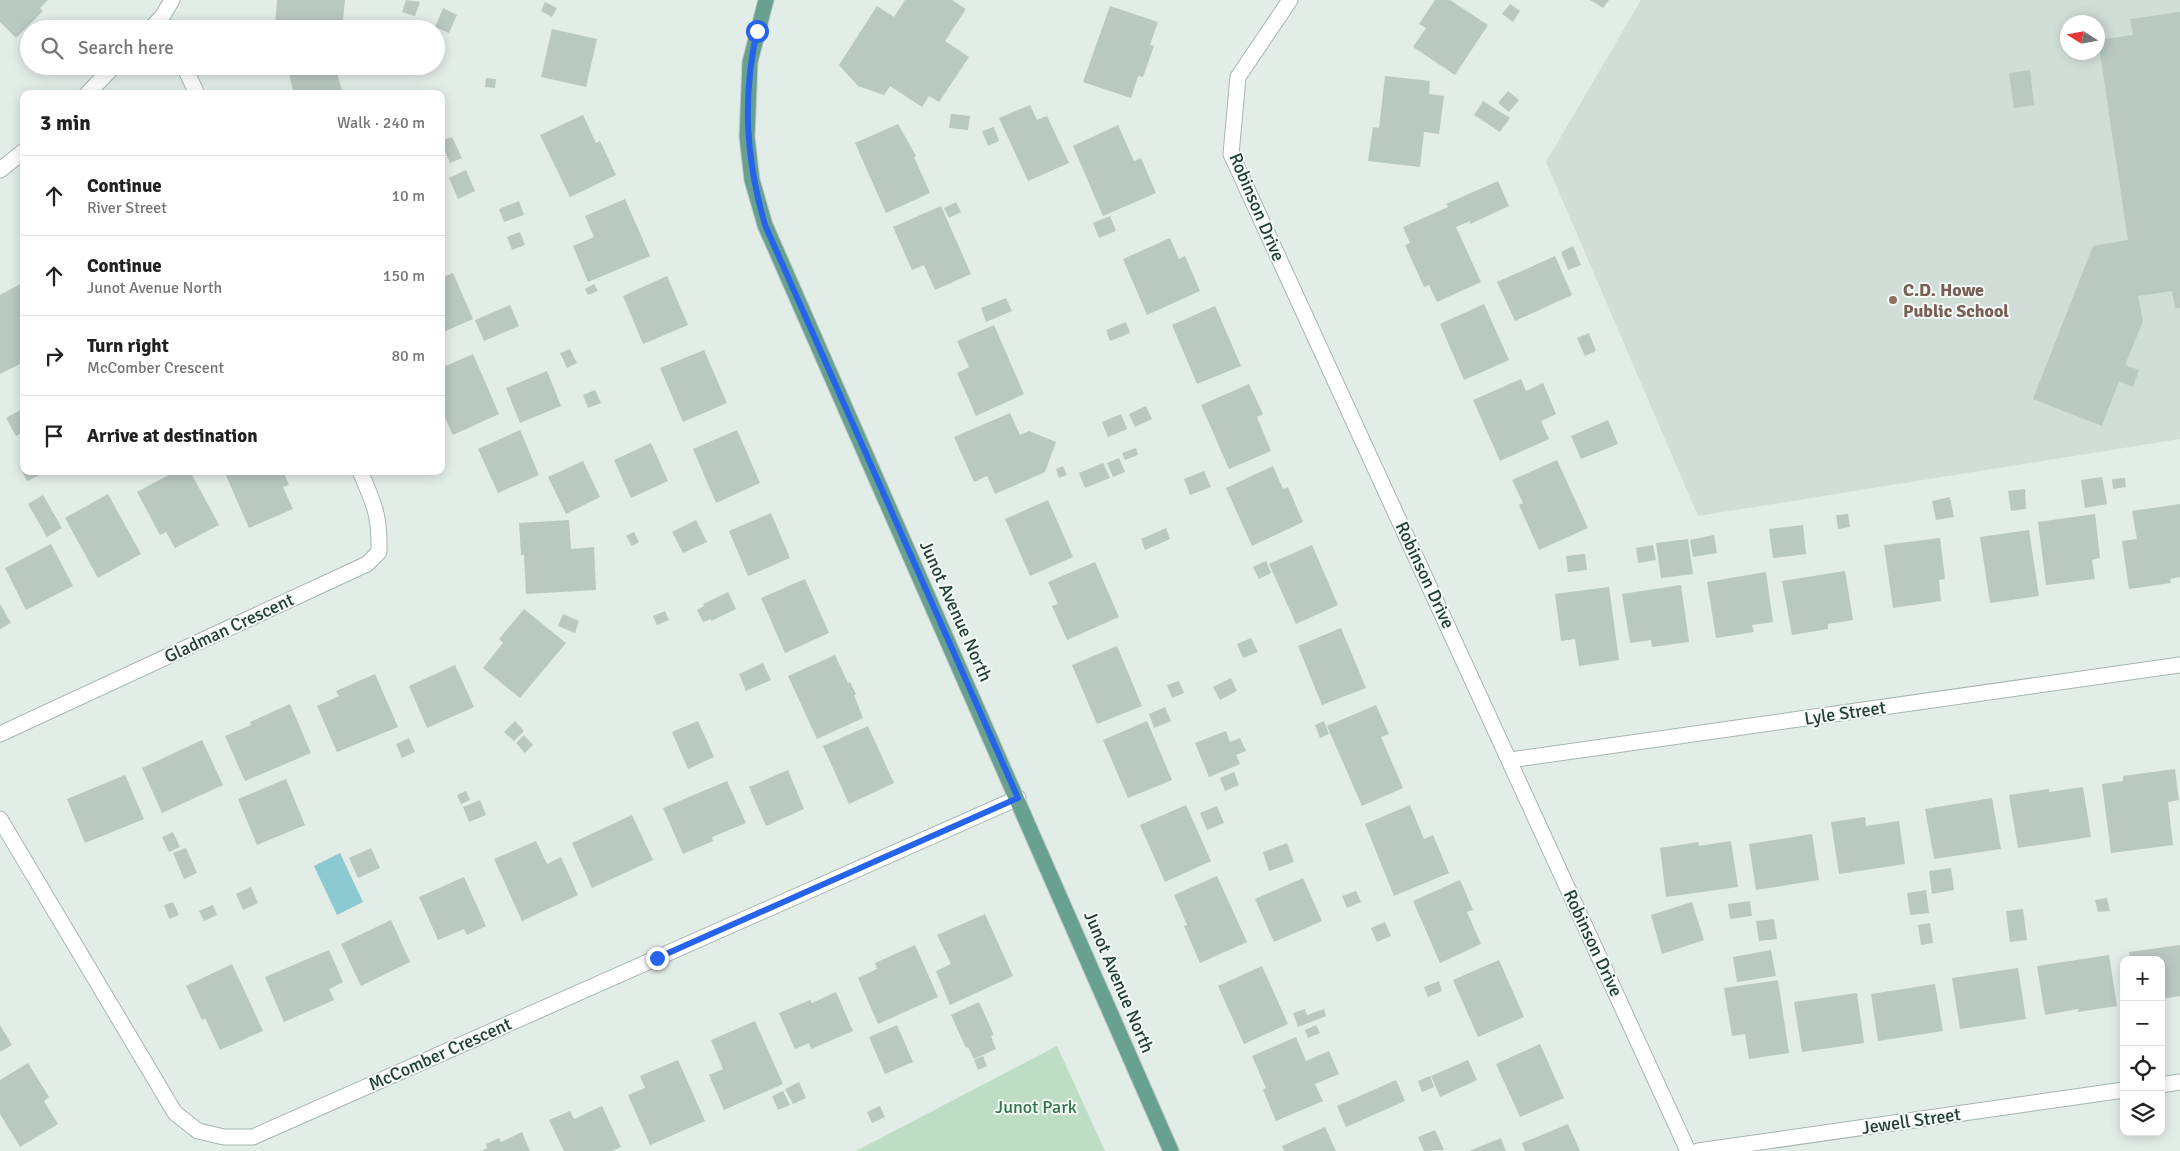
<!DOCTYPE html>
<html lang="en">
<head>
<meta charset="utf-8">
<style>
  body { margin:0; font-family:Signika,sans-serif; background:#f2f2f2; color:#202124 }
  .controls { position:absolute; right:15px; bottom:15px; display:grid; overflow:hidden; border-radius:10px; box-shadow:0 2px 12px #0003 }
  .controls button { width:45px; height:45px; display:grid; place-items:center; padding:0; border:0; border-bottom:1px solid #e0e0e0; background:#fff; color:#202124; font:25px sans-serif }
  .compass { position:absolute; left:2060px; top:15px; width:45px; height:45px; border-radius:50%; background:#fff; box-shadow:0 2px 12px #0003; rotate:281deg }
  .stop { position:absolute; width:15px; height:15px; margin:-11px; border:4px solid #2563eb; border-radius:50%; background:#fff }
  .stop.end { background:#2563eb; border-color:#fff; box-shadow:0 1px 5px #0008 }
  .list { margin:0; padding:0; list-style:none }
  h2 { display:flex; justify-content:space-between; align-items:center; height:65px; margin:0; padding:0 20px; font-size:21px }
  h2 small { font-size:16px; font-weight:400; color:#757577 }
  .list li { display:grid; grid-template-columns:32px 1fr auto; gap:15px; align-items:center; box-sizing:border-box; height:80px; padding:0 20px; border-top:1px solid #e0e0e0 }
  .list b { display:block; font-size:19px; white-space:nowrap }
  .list p { margin:0; font-size:16px; white-space:nowrap; color:#757577 }
  .list em { font-size:16px; font-style:normal; color:#757577 }
  .icon { flex:none; width:28px; height:28px; fill:none; stroke:currentColor; stroke-width:2; stroke-linecap:round; stroke-linejoin:round }
  .map { position:relative; flex:none; width:2180px; height:1151px; overflow:hidden }
  .search { position:absolute; background:#fff; box-shadow:0 2px 12px #0003; left:20px; top:20px; width:425px; height:55px; display:flex; align-items:center; gap:12px; box-sizing:border-box; padding:0 18px; border-radius:28px; color:#757577; font-size:19px }
  .panel { position:absolute; background:#fff; box-shadow:0 2px 12px #0003; left:20px; top:90px; width:425px; height:385px; border-radius:10px }
  .map>svg:first-child { display:block }
  .built { fill:#d1ddd7; fill-rule:evenodd }
  .green { fill:#bdddc4 }
  .water { fill:#8dc9d1 }
  .building { fill:#b9c8c1 }
  .lines { fill:none; stroke-linecap:round; stroke-linejoin:round }
  .minor-casing { stroke:#a6b5af; stroke-width:17 }
  .major-casing { stroke:#c1c9c6; stroke-width:17 }
  .minor { stroke:#fff; stroke-width:15 }
  .major { stroke:#69a190; stroke-width:15 }
  .route { stroke:#2563eb; stroke-width:6 }
  .education-dot { fill:#8d6e63; stroke:#f4f9f6; stroke-width:2 }
  .labels { text-anchor:middle; dominant-baseline:central; stroke-width:4; stroke-linejoin:round; paint-order:stroke }
  .street-label { font-size:18px; fill:#233e35; stroke:#f4f9f6 }
  .education-label { font-size:18px; font-weight:bold; fill:#785e54; stroke:#f4f9f6; text-anchor:start }
  .park-label { font-size:18px; fill:#2e7446; stroke:#f4f9f6 }
</style>
</head>
<body>
<div class="map">
<svg width="2180" height="1151" viewBox="0 0 2180 1151">
  <rect width="100%" height="100%" fill="#e3ede8"/>
  <path class="built" d="M1641,0H2180V439L1698,516L1546,162ZM2068,22H2098V52H2068Z"/>
  <polygon class="green" points="1057,1046 1105,1151 856,1151"/>
  <polygon class="water" points="340,853 363,902 337,915 314,866"/>
  <g class="building">
    <polygon points="0,0 48,0 40,8 43,11 16,38 0,22"/>
    <polygon points="277,0 345,0 342,29 275,27"/>
    <polygon points="406,0 420,2 415,16 402,12"/>
    <polygon points="905,0 952,0 966,9 945,41 969,57 939,102 929,96 922,107 890,86 884,95 858,86 839,65 877,6 894,17"/>
    <polygon points="1435,0 1450,0 1488,25 1455,75 1413,47 1426,28 1419,24"/>
    <polygon points="1590,0 1609,0 1603,8"/>
    <polygon points="545,2 557,8 552,17 541,11"/>
    <polygon points="1510,4 1520,11 1513,22 1502,14"/>
    <polygon points="1110,6 1158,22 1150,45 1154,46 1143,77 1138,76 1131,98 1083,82"/>
    <polygon points="443,8 457,15 449,33 435,27"/>
    <polygon points="2180,12 2180,308 2175,308 2172,291 2138,296 2143,321 2125,365 2139,370 2133,387 2119,381 2102,426 2033,399 2093,246 2128,240 2098,40 2133,35 2130,19"/>
    <polygon points="552,29 597,39 586,87 541,77"/>
    <polygon points="287,66 335,66 343,94 294,94"/>
    <polygon points="2030,70 2034,105 2014,108 2009,73"/>
    <polygon points="1385,76 1430,81 1429,94 1444,96 1439,134 1424,132 1420,167 1368,161 1373,127 1379,128"/>
    <polygon points="486,78 496,79 495,88 485,87"/>
    <polygon points="1508,91 1519,100 1509,112 1498,103"/>
    <polygon points="1483,101 1510,118 1500,132 1474,115"/>
    <polygon points="1030,105 1037,120 1047,116 1069,163 1028,181 999,118"/>
    <polygon points="951,114 970,116 968,130 949,128"/>
    <polygon points="583,115 596,143 600,141 616,175 570,197 540,135"/>
    <polygon points="898,124 916,156 914,157 930,193 886,213 855,143"/>
    <polygon points="1118,125 1134,161 1141,158 1156,193 1103,216 1073,146"/>
    <polygon points="994,127 999,141 988,146 982,131"/>
    <polygon points="452,137 462,158 450,163 441,141"/>
    <polygon points="466,170 475,191 458,199 449,178"/>
    <polygon points="1498,181 1509,206 1470,224 1470,221 1456,227 1481,282 1437,302 1429,285 1424,287 1405,245 1410,243 1403,227 1448,207 1446,204"/>
    <polygon points="625,199 650,256 588,282 573,246 594,237 585,216"/>
    <polygon points="519,201 524,215 504,222 499,209"/>
    <polygon points="956,202 961,212 949,218 944,208"/>
    <polygon points="941,206 971,274 935,290 924,265 912,270 893,227"/>
    <polygon points="1110,216 1116,231 1099,238 1093,223"/>
    <polygon points="520,232 525,245 512,250 507,237"/>
    <polygon points="1170,238 1179,259 1185,256 1200,291 1147,315 1123,259"/>
    <polygon points="1573,246 1581,265 1568,270 1561,252"/>
    <polygon points="1555,256 1572,295 1515,321 1497,282"/>
    <polygon points="453,273 473,319 441,333 441,278"/>
    <polygon points="667,276 688,325 643,344 623,296"/>
    <polygon points="22,283 24,362 0,374 0,295"/>
    <polygon points="594,284 598,291 588,295 585,289"/>
    <polygon points="1006,298 1012,311 986,322 981,308"/>
    <polygon points="1484,304 1509,360 1464,380 1440,324"/>
    <polygon points="510,305 519,326 484,341 475,320"/>
    <polygon points="1215,306 1241,366 1197,384 1172,325"/>
    <polygon points="1126,322 1130,333 1110,341 1106,330"/>
    <polygon points="994,325 1024,394 976,416 957,373 969,367 957,341"/>
    <polygon points="1589,333 1596,351 1585,356 1577,338"/>
    <polygon points="570,349 577,363 567,368 560,353"/>
    <polygon points="704,350 727,403 683,422 660,368"/>
    <polygon points="473,354 499,414 453,435 441,409 441,368"/>
    <polygon points="547,371 561,406 520,423 506,388"/>
    <polygon points="1521,379 1526,391 1543,383 1556,414 1541,421 1549,439 1500,461 1473,400"/>
    <polygon points="1249,384 1263,414 1257,417 1271,451 1229,469 1201,405"/>
    <polygon points="595,390 601,403 588,408 583,395"/>
    <polygon points="1146,406 1152,419 1135,427 1129,414"/>
    <polygon points="24,408 24,431 16,436 6,418"/>
    <polygon points="1010,413 1020,435 1029,431 1056,442 1045,472 995,494 987,476 974,482 954,437"/>
    <polygon points="1121,414 1127,429 1108,437 1102,422"/>
    <polygon points="1608,420 1618,444 1581,459 1571,436"/>
    <polygon points="520,430 539,475 498,493 478,449"/>
    <polygon points="737,430 760,483 716,503 693,449"/>
    <polygon points="651,443 668,481 631,498 614,460"/>
    <polygon points="1136,448 1138,455 1125,460 1122,453"/>
    <polygon points="1119,458 1125,472 1113,477 1107,463"/>
    <polygon points="1557,460 1588,528 1539,550 1519,505 1523,503 1512,480"/>
    <polygon points="583,461 600,497 566,514 548,477"/>
    <polygon points="24,463 24,471 41,471 42,474 27,481 19,466"/>
    <polygon points="1103,463 1110,478 1085,488 1079,473"/>
    <polygon points="1063,466 1067,475 1059,478 1056,469"/>
    <polygon points="1273,466 1283,489 1288,487 1303,522 1252,546 1226,488"/>
    <polygon points="176,471 190,471 219,525 175,548 166,532 160,535 137,492"/>
    <polygon points="224,471 283,471 289,485 283,487 293,509 249,528"/>
    <polygon points="1204,471 1211,487 1190,495 1184,479"/>
    <polygon points="2102,477 2107,504 2085,508 2081,480"/>
    <polygon points="2125,478 2126,487 2113,489 2112,479"/>
    <polygon points="2025,489 2026,509 2011,511 2008,491"/>
    <polygon points="108,494 141,554 98,578 65,518"/>
    <polygon points="43,495 62,528 47,537 28,504"/>
    <polygon points="1950,497 1954,517 1936,520 1932,501"/>
    <polygon points="1048,500 1073,557 1030,576 1005,519"/>
    <polygon points="2180,504 2180,577 2170,579 2171,583 2129,589 2122,541 2137,539 2132,511"/>
    <polygon points="771,513 790,558 748,576 729,531"/>
    <polygon points="1848,514 1850,527 1838,529 1836,515"/>
    <polygon points="2095,514 2100,558 2092,560 2095,579 2046,585 2038,522"/>
    <polygon points="569,520 571,549 594,547 596,590 526,594 524,555 521,555 519,523"/>
    <polygon points="696,520 707,542 683,553 672,532"/>
    <polygon points="1803,525 1806,554 1773,558 1769,529"/>
    <polygon points="1166,528 1170,539 1145,550 1141,539"/>
    <polygon points="2029,530 2039,596 1990,603 1980,537"/>
    <polygon points="634,532 639,542 632,546 626,536"/>
    <polygon points="1714,535 1717,553 1693,557 1690,540"/>
    <polygon points="1940,538 1945,579 1939,580 1941,601 1893,608 1884,545"/>
    <polygon points="1688,539 1693,574 1661,578 1656,543"/>
    <polygon points="51,544 73,586 26,610 5,568"/>
    <polygon points="1312,545 1338,605 1296,624 1269,564"/>
    <polygon points="1653,545 1656,560 1638,563 1636,548"/>
    <polygon points="1585,554 1587,570 1568,572 1566,556"/>
    <polygon points="1266,561 1271,573 1259,579 1253,567"/>
    <polygon points="1095,562 1119,617 1067,640 1052,606 1058,604 1048,582"/>
    <polygon points="1845,571 1853,620 1828,624 1828,629 1792,635 1782,581"/>
    <polygon points="1766,572 1773,622 1752,625 1754,632 1716,638 1707,582"/>
    <polygon points="805,579 829,633 785,653 761,598"/>
    <polygon points="1681,585 1689,642 1652,647 1651,640 1630,643 1622,594"/>
    <polygon points="1609,587 1619,660 1579,666 1575,639 1561,641 1555,594"/>
    <polygon points="728,592 736,609 711,621 711,619 703,622 697,610 704,606 703,604"/>
    <polygon points="0,604 11,623 0,629"/>
    <polygon points="524,609 566,643 520,698 483,668 503,643 499,639"/>
    <polygon points="665,611 669,620 657,625 653,616"/>
    <polygon points="563,614 579,621 575,633 558,626"/>
    <polygon points="1341,628 1366,688 1322,705 1298,646"/>
    <polygon points="1251,638 1258,652 1243,658 1237,644"/>
    <polygon points="1117,646 1142,706 1097,724 1072,665"/>
    <polygon points="835,655 848,683 850,682 856,694 854,695 863,718 817,739 788,676"/>
    <polygon points="763,663 771,680 746,691 739,674"/>
    <polygon points="455,665 474,707 427,728 409,686"/>
    <polygon points="375,674 398,727 337,752 317,706 339,696 336,691"/>
    <polygon points="1231,678 1237,691 1220,700 1213,687"/>
    <polygon points="1179,681 1184,693 1172,698 1167,685"/>
    <polygon points="290,704 311,753 245,781 225,736 251,725 250,722"/>
    <polygon points="1376,705 1389,734 1381,737 1403,788 1362,806 1327,726"/>
    <polygon points="1165,707 1171,721 1154,728 1149,714"/>
    <polygon points="515,721 524,731 514,741 504,732"/>
    <polygon points="698,721 714,757 688,769 672,732"/>
    <polygon points="1147,721 1172,780 1128,798 1103,740"/>
    <polygon points="1324,721 1329,734 1320,738 1315,725"/>
    <polygon points="868,726 894,783 849,804 823,746"/>
    <polygon points="1226,731 1230,742 1240,738 1246,751 1236,755 1240,764 1209,777 1195,743"/>
    <polygon points="524,735 533,745 525,753 516,743"/>
    <polygon points="409,738 415,752 402,758 396,744"/>
    <polygon points="202,740 223,785 162,813 142,768"/>
    <polygon points="2175,769 2179,800 2168,802 2173,845 2111,853 2102,784 2123,781 2123,776"/>
    <polygon points="788,770 804,809 766,826 749,787"/>
    <polygon points="1234,772 1239,785 1225,791 1220,778"/>
    <polygon points="125,775 144,819 85,843 67,799"/>
    <polygon points="286,779 305,825 257,845 238,799"/>
    <polygon points="727,781 746,823 712,837 713,841 683,854 663,808"/>
    <polygon points="2083,787 2091,837 2018,848 2009,795 2049,789 2049,792"/>
    <polygon points="466,791 470,800 461,804 457,795"/>
    <polygon points="1992,798 2001,849 1934,859 1925,809"/>
    <polygon points="480,800 486,815 469,822 463,807"/>
    <polygon points="1186,805 1211,861 1165,882 1140,825"/>
    <polygon points="1410,805 1424,839 1433,835 1449,873 1394,896 1365,824"/>
    <polygon points="1217,806 1224,823 1207,830 1200,813"/>
    <polygon points="632,815 653,860 592,888 572,843"/>
    <polygon points="1865,817 1866,826 1899,821 1905,864 1839,874 1831,822"/>
    <polygon points="173,832 180,847 169,852 162,837"/>
    <polygon points="1812,834 1819,880 1756,890 1749,844"/>
    <polygon points="536,841 547,864 561,857 578,895 522,921 494,859"/>
    <polygon points="1731,841 1738,887 1666,897 1660,848 1698,842 1699,846"/>
    <polygon points="1287,843 1294,862 1269,871 1263,852"/>
    <polygon points="186,848 197,873 184,879 173,853"/>
    <polygon points="371,848 380,868 358,878 349,858"/>
    <polygon points="1951,868 1954,890 1932,894 1929,871"/>
    <polygon points="1217,876 1247,942 1200,963 1184,926 1187,925 1174,895"/>
    <polygon points="464,877 486,926 467,935 464,929 438,940 419,897"/>
    <polygon points="1303,878 1322,921 1274,942 1255,899"/>
    <polygon points="1460,880 1473,910 1467,912 1481,944 1440,963 1413,901"/>
    <polygon points="251,887 258,903 243,910 236,894"/>
    <polygon points="1926,890 1929,913 1910,915 1907,893"/>
    <polygon points="1356,891 1361,902 1347,908 1342,896"/>
    <polygon points="2107,898 2110,911 2098,912 2095,900"/>
    <polygon points="1750,901 1752,916 1730,919 1728,904"/>
    <polygon points="173,902 179,915 169,919 164,905"/>
    <polygon points="1692,902 1704,940 1662,954 1651,915"/>
    <polygon points="213,905 217,915 204,921 199,911"/>
    <polygon points="2023,909 2027,940 2010,942 2006,911"/>
    <polygon points="985,914 1013,976 950,1005 936,971 951,964 937,935"/>
    <polygon points="1774,919 1777,939 1759,941 1756,921"/>
    <polygon points="391,920 410,962 361,986 341,944"/>
    <polygon points="1385,922 1391,936 1377,942 1371,928"/>
    <polygon points="1930,923 1933,943 1921,945 1918,925"/>
    <polygon points="915,945 938,997 878,1024 858,978 877,969 875,963"/>
    <polygon points="2180,945 2180,996 2161,999 2161,960 2130,960 2129,952"/>
    <polygon points="329,950 343,982 329,989 334,1000 284,1022 265,977"/>
    <polygon points="1771,950 1776,976 1737,982 1733,957"/>
    <polygon points="2109,955 2117,1006 2078,1012 2078,1009 2045,1015 2037,966"/>
    <polygon points="1499,960 1524,1017 1478,1037 1453,980"/>
    <polygon points="232,964 263,1031 220,1050 205,1018 202,1020 186,986"/>
    <polygon points="1262,966 1288,1024 1244,1044 1218,986"/>
    <polygon points="2018,968 2026,1019 1960,1029 1952,978"/>
    <polygon points="1778,980 1789,1053 1749,1059 1745,1034 1732,1036 1724,988"/>
    <polygon points="1439,981 1442,991 1428,997 1424,987"/>
    <polygon points="1935,984 1943,1031 1878,1041 1871,994"/>
    <polygon points="836,992 853,1031 811,1049 809,1043 795,1049 779,1013 810,1000 812,1003"/>
    <polygon points="1857,993 1864,1043 1802,1052 1794,1002"/>
    <polygon points="979,1002 994,1035 991,1036 996,1049 974,1059 968,1047 966,1048 951,1015"/>
    <polygon points="1305,1009 1307,1015 1324,1009 1326,1016 1298,1027 1293,1013"/>
    <polygon points="755,1021 783,1084 724,1110 709,1075 723,1069 711,1040"/>
    <polygon points="0,1025 12,1045 0,1052"/>
    <polygon points="897,1025 913,1062 885,1074 869,1037"/>
    <polygon points="1316,1025 1320,1033 1308,1038 1305,1030"/>
    <polygon points="1296,1037 1306,1061 1329,1051 1339,1074 1315,1084 1323,1101 1276,1121 1263,1090 1266,1088 1252,1056"/>
    <polygon points="1540,1044 1564,1098 1520,1117 1496,1064"/>
    <polygon points="983,1056 987,1066 978,1070 974,1060"/>
    <polygon points="678,1060 705,1121 650,1145 628,1095 645,1088 640,1076"/>
    <polygon points="1468,1060 1477,1080 1440,1097 1431,1076"/>
    <polygon points="28,1063 49,1097 44,1101 58,1124 20,1147 0,1114 0,1080"/>
    <polygon points="1430,1076 1434,1087 1422,1092 1418,1081"/>
    <polygon points="1396,1080 1405,1101 1346,1127 1337,1106"/>
    <polygon points="799,1082 806,1098 793,1104 785,1089"/>
    <polygon points="783,1091 790,1105 778,1110 772,1096"/>
    <polygon points="602,1106 621,1147 612,1151 564,1151 549,1120 570,1111 574,1119"/>
    <polygon points="880,1106 885,1117 872,1123 867,1112"/>
    <polygon points="1568,1124 1580,1151 1525,1151 1522,1143"/>
    <polygon points="1325,1127 1336,1151 1284,1151 1282,1146"/>
    <polygon points="1435,1130 1444,1150 1424,1151 1418,1137"/>
    <polygon points="522,1132 530,1151 481,1151 487,1148 486,1144 499,1138 501,1142"/>
    <polygon points="1501,1138 1506,1151 1469,1151"/>
  </g>
  <g class="lines">
    <defs>
      <g id="minor">
        <polyline points="1290,0 1238,77 1231,154 1688,1151"/>
        <polyline points="150,29 162,17 172,0"/>
        <polyline points="184,66 197,94"/>
        <polyline points="87,94 114,66"/>
        <polyline points="0,170 24,151"/>
        <path d="M0,734L367,564L379,552C380,515 374,504 360,471"/>
        <polyline points="1510,760 2180,665"/>
        <polyline points="0,819 175,1113 198,1131 224,1137 253,1137 1018,798"/>
        <polyline points="2161,1085 2180,1082"/>
        <polyline points="1698,1151 2124,1090"/>
      </g>
      <polyline id="major" points="766,0 750,62 747,137 752,180 765,225 1171,1151"/>
    </defs>
    <use href="#minor" class="minor-casing"/>
    <use href="#major" class="major-casing"/>
    <use href="#minor" class="minor"/>
    <use href="#major" class="major"/>
  </g>
  <g class="lines">
    <path class="route" d="M657,958L1018,798L765,225C746,160 742,98 757,31"/>
  </g>
  <circle class="education-dot" cx="1893" cy="300" r="5"/>
  <g class="labels">
    <g class="street-label">
      <text transform="translate(1257 207) rotate(67)">Robinson Drive</text>
      <text transform="translate(1425 575) rotate(65)">Robinson Drive</text>
      <text transform="translate(956 611) rotate(66)">Junot Avenue North</text>
      <text transform="translate(229 628) rotate(-25)">Gladman Crescent</text>
      <text transform="translate(1845 713) rotate(-8)">Lyle Street</text>
      <text transform="translate(1593 943) rotate(65)">Robinson Drive</text>
      <text transform="translate(1119 982) rotate(67)">Junot Avenue North</text>
      <text transform="translate(440 1054) rotate(-24)">McComber Crescent</text>
      <text transform="translate(1911 1121) rotate(-8)">Jewell Street</text>
    </g>
    <g class="education-label">
      <text x="1903" y="290">C.D. Howe<tspan x="1903" dy="21">Public School</tspan></text>
    </g>
    <g class="park-label">
      <text x="1036" y="1107">Junot Park</text>
    </g>
  </g>
</svg>
<div class="controls">
<button>+</button>
<button>−</button>
<button><svg class="icon" aria-label="locate" viewBox="0 0 24 24"><circle cx="12" cy="12" r="6"/><path d="M12 2v4M12 18v4M2 12h4M18 12h4"/></svg></button>
<button><svg class="icon" aria-label="layers" viewBox="0 0 24 24"><path d="M12 4l9 5-9 5-9-5zM3 14l9 5 9-5"/></svg></button>
</div>
<svg class="compass" viewBox="-18 -18 36 36"><path d="M0-13l5 13h-10z" fill="#e53935"/><path d="M0 13l5-13h-10z" fill="#757577"/></svg>
<div class="stop" style="left:757px;top:31px"></div>
<div class="stop end" style="left:657px;top:958px"></div>
<div class="search"><svg class="icon" aria-label="search" viewBox="0 0 24 24"><circle cx="10" cy="10" r="6"/><path d="M15 15l6 6"/></svg>Search here</div>
<section class="panel">
<h2>3 min<small>Walk · 240 m</small></h2>
<ul class="list">
<li><svg class="icon" aria-label="ahead" viewBox="0 0 24 24"><path d="M12 20V5M6 11l6-6 6 6"/></svg><div><b>Continue</b><p>River Street</p></div><em>10 m</em></li>
<li><svg class="icon" aria-label="ahead" viewBox="0 0 24 24"><path d="M12 20V5M6 11l6-6 6 6"/></svg><div><b>Continue</b><p>Junot Avenue North</p></div><em>150 m</em></li>
<li><svg class="icon" aria-label="right" viewBox="0 0 24 24"><path d="M7 20v-9h11M14 6l5 5-5 5"/></svg><div><b>Turn right</b><p>McComber Crescent</p></div><em>80 m</em></li>
<li><svg class="icon" aria-label="arrive" viewBox="0 0 24 24"><path d="M6 21V4h12l-3 4 3 4H6"/></svg><div><b>Arrive at destination</b></div></li>
</ul>
</section>
</div>
</body>
</html>
